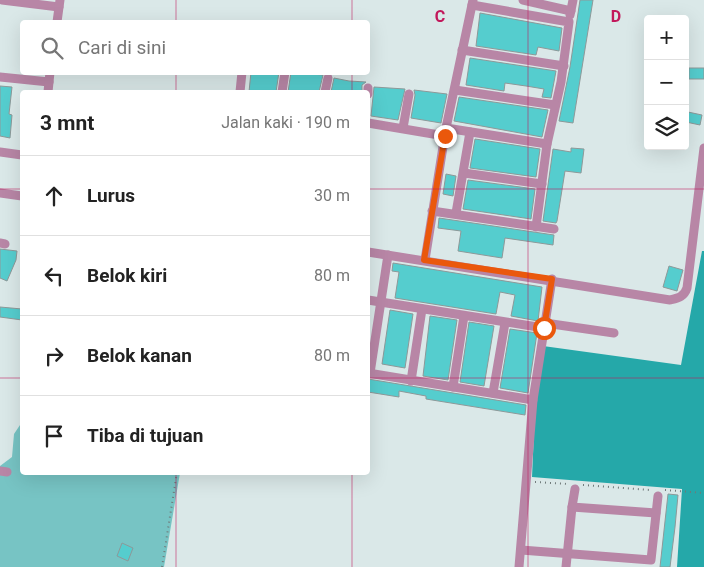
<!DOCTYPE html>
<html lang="id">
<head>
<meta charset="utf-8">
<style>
  body { margin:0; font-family:Roboto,sans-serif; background:#f6f6f6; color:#222 }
  .controls { position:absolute; right:15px; top:15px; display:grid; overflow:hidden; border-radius:5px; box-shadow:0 5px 20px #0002 }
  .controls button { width:45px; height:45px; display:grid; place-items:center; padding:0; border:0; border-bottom:1px solid #e0e0e0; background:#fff; color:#222; font:25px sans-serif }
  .stop { position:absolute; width:15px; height:15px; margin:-11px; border:4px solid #ea580c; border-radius:50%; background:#fff }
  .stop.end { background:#ea580c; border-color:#fff; box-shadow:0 1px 5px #0008 }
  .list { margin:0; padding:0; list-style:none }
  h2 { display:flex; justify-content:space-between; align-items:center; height:65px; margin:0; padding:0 20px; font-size:21px }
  h2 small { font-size:16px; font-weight:400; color:#767676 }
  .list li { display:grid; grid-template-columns:32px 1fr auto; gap:15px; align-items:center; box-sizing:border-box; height:80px; padding:0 20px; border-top:1px solid #e0e0e0 }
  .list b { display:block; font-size:19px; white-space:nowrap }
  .list em { font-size:16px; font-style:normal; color:#767676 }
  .icon { flex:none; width:28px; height:28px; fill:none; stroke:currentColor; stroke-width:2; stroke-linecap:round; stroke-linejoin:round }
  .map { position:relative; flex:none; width:704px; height:567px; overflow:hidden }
  .search { position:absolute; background:#fff; box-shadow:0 5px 20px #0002; left:20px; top:20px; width:350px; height:55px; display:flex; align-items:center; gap:12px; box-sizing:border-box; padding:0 18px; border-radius:5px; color:#767676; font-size:19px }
  .panel { position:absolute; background:#fff; box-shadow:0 5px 20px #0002; left:20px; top:90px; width:350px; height:385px; border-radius:5px }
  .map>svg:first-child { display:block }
  .green { fill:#77c4c4 }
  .water { fill:#25a8a9 }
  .building { fill:#55cdce; stroke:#8d9999 }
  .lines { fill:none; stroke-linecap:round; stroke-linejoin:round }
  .path { stroke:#6f7979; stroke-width:2; stroke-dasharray:1 4; stroke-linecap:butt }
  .minor { stroke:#b886a6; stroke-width:9 }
  .route { stroke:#ea580c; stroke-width:6 }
  .grid { fill:none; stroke:#c2185b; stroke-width:1; stroke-opacity:0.55 }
  .grid-label { font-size:16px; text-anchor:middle; font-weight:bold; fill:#c2185b; stroke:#dae8e8; stroke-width:4; stroke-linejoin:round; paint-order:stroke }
</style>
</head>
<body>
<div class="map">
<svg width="704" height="567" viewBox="0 0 704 567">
  <rect width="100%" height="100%" fill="#dae8e8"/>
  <polygon class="green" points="22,422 22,472 180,473 164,567 0,567 0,466 12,457 14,434"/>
  <polygon class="water" points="702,251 704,251 704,567 677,567 682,489 532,477 535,409 543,346 681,365"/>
  <g class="building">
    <polygon points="580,0 593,0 573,123 559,121 570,67"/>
    <polygon points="480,13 562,28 559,51 538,47 536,55 476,46"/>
    <polygon points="470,58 556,71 551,98 542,97 544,89 526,86 505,83 504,91 466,85"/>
    <rect x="689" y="68" width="15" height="11"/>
    <polygon points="251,72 279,72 276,92 249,92"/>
    <polygon points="291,72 323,75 319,92 288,92"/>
    <polygon points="334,78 349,81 366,82 362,85 362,92 331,92"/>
    <polygon points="0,86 12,87 9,114 12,115 10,138 0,136"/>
    <polygon points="374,87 405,89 398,120 371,116"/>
    <polygon points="414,90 447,94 441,123 411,118 415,95"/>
    <polygon points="459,97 548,110 542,137 454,121"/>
    <polygon points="688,112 702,115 700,125 686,122"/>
    <polygon points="475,139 540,149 536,177 470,168"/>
    <polygon points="571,148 584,149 581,173 565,171 557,221 556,223 543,221 553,149 571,152"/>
    <polygon points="446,174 456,176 453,196 443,194"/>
    <polygon points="468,180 535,189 531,219 463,209"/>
    <polygon points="439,218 554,235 553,245 505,238 502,258 458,251 461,231 438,228"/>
    <polygon points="0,249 17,251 16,260 7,281 0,278"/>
    <polygon points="393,263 542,287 538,321 511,316 515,295 500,292 496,314 395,298 399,272 392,271"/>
    <polygon points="669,266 683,270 677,291 663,287"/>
    <polygon points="0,307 22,309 22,320 0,317"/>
    <polygon points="390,310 413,314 405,368 382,364"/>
    <polygon points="430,316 457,320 448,380 423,376"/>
    <polygon points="469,322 494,326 484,386 460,382"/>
    <polygon points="510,329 537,333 528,393 500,388"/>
    <polygon points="368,379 526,405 525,415 426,399 426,396 399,391 399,397 368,392"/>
    <polygon points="668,494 678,495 675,527 670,567 660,567"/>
    <polygon points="122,543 133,548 128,561 117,556"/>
  </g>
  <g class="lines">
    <g class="path">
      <polyline points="535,482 568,484"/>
      <polyline points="583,485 650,490"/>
      <polyline points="665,490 704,493"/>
      <polyline points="162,567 177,472"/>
    </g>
    <g class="minor">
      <polyline points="2,0 59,7"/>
      <polyline points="523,0 571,11"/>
      <polyline points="472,5 569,22 561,82 547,144 536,227"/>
      <polyline points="570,15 573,0"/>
      <polyline points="57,22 60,0"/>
      <polyline points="462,50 564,66"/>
      <polyline points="0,77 49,82"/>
      <polyline points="455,90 555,105"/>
      <polyline points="48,92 50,72"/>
      <polyline points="240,92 242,72"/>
      <polyline points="282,92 285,72"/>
      <polyline points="325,92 328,78"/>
      <polyline points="368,94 368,88"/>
      <polyline points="368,123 445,136"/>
      <polyline points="403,128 409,94"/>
      <polyline points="446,128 547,144"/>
      <polyline points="0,152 22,155"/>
      <polyline points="464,173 542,184"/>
      <polyline points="0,193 22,196"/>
      <polyline points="432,211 554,229"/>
      <polyline points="456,213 470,132"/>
      <polyline points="0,243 5,244"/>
      <path d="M368,252L670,300C678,298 684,297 687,288L704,148"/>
      <polyline points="425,260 446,128 473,0"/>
      <polyline points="368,300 544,328"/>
      <polyline points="545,323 614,333"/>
      <polyline points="368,373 533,400"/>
      <polyline points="370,373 388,255"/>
      <polyline points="411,381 422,309"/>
      <polyline points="453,387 464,316"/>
      <polyline points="493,393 505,323"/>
      <polyline points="0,471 7,472"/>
      <polyline points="575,489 572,507 656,513"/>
      <polyline points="521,550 651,560 658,496"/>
      <polyline points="519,567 533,400 552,279"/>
      <polyline points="566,567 572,507"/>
    </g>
  </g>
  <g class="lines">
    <polyline class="route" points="445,136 424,260 552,279 544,328"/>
  </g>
  <path class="grid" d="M176,0V22M352,0V22M528,0V567M176,72V92M352,72V92M0,189H22M368,189H704M0,378H22M368,378H704M176,472V567M352,472V567"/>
  <g class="grid-label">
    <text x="440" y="22">C</text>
    <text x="616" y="22">D</text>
  </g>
</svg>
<div class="controls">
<button>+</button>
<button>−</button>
<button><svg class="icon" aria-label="layers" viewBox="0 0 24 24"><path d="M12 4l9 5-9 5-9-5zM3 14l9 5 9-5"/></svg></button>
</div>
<div class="stop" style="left:544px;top:328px"></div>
<div class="stop end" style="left:445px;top:136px"></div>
<div class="search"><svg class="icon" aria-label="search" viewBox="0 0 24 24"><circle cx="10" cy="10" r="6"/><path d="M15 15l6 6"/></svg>Cari di sini</div>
<section class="panel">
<h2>3 mnt<small>Jalan kaki · 190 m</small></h2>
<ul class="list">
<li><svg class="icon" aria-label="ahead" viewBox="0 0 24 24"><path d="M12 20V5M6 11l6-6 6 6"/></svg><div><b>Lurus</b></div><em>30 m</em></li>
<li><svg class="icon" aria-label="left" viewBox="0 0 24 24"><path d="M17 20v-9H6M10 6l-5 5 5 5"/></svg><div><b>Belok kiri</b></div><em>80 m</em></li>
<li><svg class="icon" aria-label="right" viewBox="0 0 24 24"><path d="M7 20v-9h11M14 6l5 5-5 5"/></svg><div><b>Belok kanan</b></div><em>80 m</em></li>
<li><svg class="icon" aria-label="arrive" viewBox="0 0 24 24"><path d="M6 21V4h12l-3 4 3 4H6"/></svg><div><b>Tiba di tujuan</b></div></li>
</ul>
</section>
</div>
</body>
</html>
